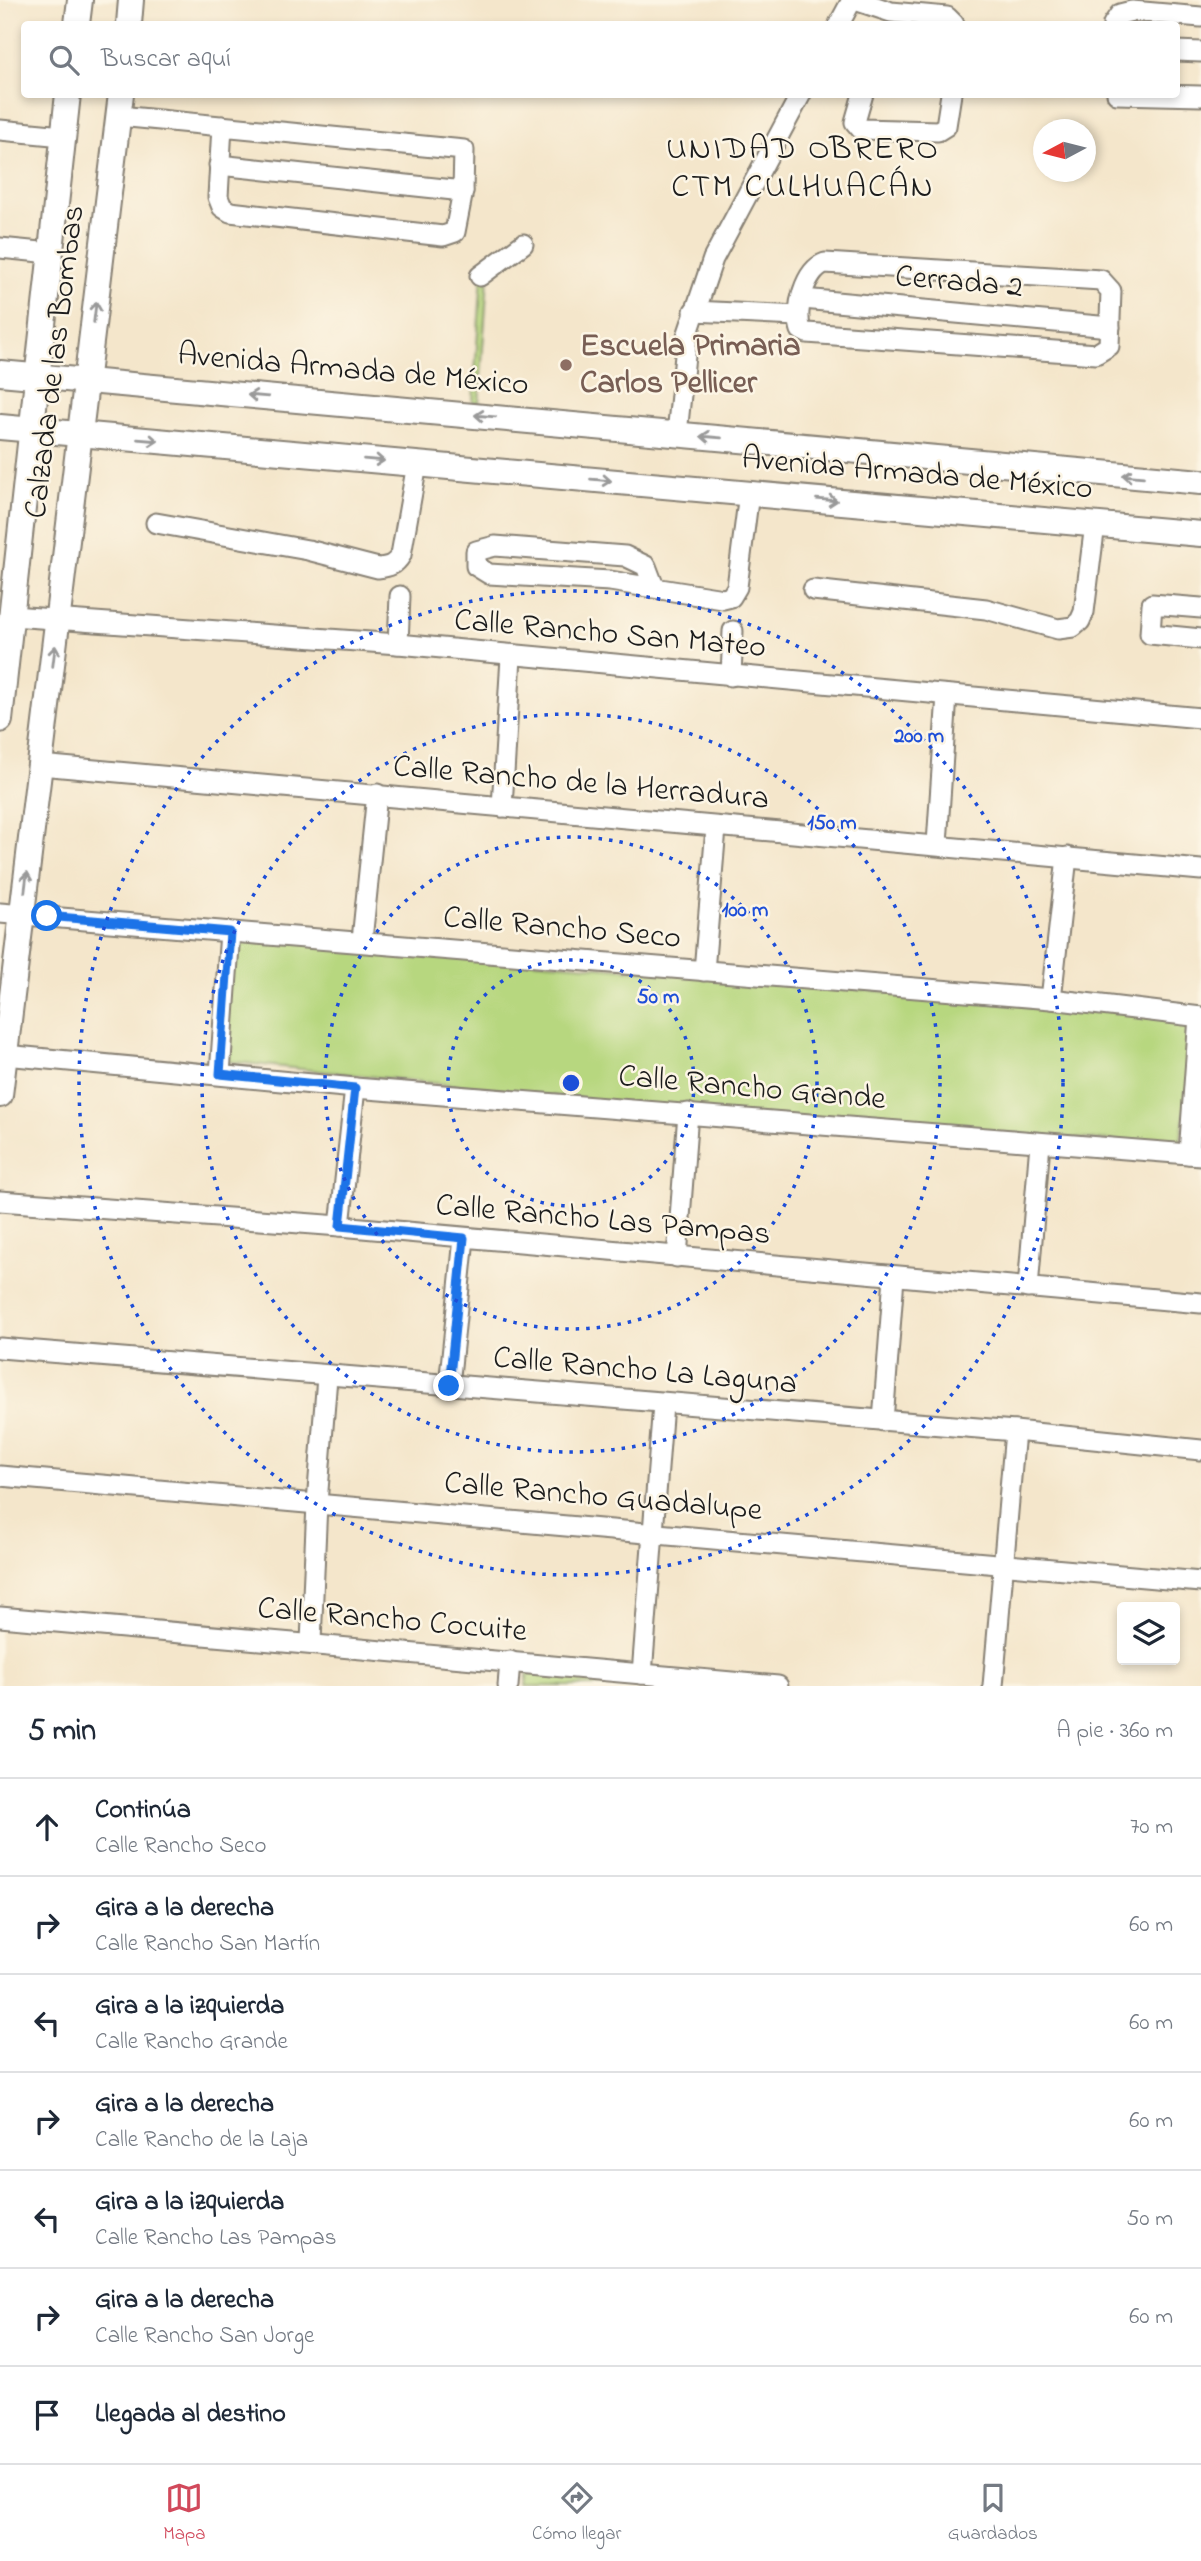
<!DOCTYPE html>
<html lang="es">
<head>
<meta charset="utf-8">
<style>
  body { margin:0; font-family:"Indie Flower",sans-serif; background:#f6f6f7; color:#1f2937 }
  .controls { position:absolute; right:21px; bottom:21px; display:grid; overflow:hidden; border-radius:7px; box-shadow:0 4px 10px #0003 }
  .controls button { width:63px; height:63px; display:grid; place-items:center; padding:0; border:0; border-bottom:2px solid #e0e1e3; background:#fff; color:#1f2937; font:35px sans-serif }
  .compass { position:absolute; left:1033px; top:119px; width:63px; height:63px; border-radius:50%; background:#fff; box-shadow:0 4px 10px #0003; rotate:263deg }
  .stop { position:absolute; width:21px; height:21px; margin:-16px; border:5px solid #1a73e8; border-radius:50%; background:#fff }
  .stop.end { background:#1a73e8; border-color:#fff; box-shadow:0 2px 7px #0008 }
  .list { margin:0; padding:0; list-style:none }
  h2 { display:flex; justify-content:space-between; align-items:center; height:91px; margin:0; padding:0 28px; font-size:30px }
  h2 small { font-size:23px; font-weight:400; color:#747a83 }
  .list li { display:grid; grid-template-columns:46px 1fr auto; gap:21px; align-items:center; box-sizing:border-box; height:98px; padding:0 28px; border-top:2px solid #e0e1e3 }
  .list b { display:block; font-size:26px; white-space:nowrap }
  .list p { margin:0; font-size:23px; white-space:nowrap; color:#747a83 }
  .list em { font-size:23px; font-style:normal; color:#747a83 }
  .icon { flex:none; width:38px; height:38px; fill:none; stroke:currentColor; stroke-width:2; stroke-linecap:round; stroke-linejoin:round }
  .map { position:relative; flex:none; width:1201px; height:1686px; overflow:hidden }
  .search { position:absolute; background:#fff; box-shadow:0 4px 10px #0003; left:21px; right:21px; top:21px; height:77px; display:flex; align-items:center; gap:18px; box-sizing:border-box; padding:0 24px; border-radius:7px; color:#747a83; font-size:26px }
  .sheet { height:777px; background:#fff }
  nav { display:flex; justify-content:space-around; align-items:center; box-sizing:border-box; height:98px; border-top:2px solid #e0e1e3; background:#fff; font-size:19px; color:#747a83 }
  nav a { display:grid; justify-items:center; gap:4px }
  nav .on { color:#d1495b }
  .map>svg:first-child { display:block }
  .green { fill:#b7d77f; stroke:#6a7a4e; stroke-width:2 }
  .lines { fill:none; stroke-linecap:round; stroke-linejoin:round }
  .minor-casing { stroke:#888174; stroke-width:23 }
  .major-casing { stroke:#888174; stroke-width:28 }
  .minor { stroke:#fff; stroke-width:19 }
  .major { stroke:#fff; stroke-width:24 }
  .oneway { stroke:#999 }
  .route { stroke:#1a73e8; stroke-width:9 }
  .ring { fill:none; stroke:#1d4ed8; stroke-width:3.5; stroke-dasharray:3.5 7 }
  .education-dot { fill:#8d6e63; stroke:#fcf5e5; stroke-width:2.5 }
  .labels { text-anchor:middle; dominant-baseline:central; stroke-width:5; stroke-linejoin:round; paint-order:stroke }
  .street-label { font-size:32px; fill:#1c1c1c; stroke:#fcf5e5 }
  .education-label { font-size:32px; font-weight:bold; fill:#785e54; stroke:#fcf5e5; text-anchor:start }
  .neighbourhood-label { font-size:33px; letter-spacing:2px; fill:#1c1c1c; stroke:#fcf5e5 }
  .centre { fill:#1d4ed8; stroke:#fcf5e5; stroke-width:3.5 }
  .ring-label { font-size:21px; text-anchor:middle; font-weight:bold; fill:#1d4ed8; stroke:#fcf5e5; stroke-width:5; stroke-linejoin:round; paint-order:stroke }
</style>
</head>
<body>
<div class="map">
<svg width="1201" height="1686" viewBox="0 0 1201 1686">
  <rect width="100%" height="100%" fill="#fcf5e5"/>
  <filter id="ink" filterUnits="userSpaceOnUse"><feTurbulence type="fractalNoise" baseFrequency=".0143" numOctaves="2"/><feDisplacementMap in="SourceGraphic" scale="14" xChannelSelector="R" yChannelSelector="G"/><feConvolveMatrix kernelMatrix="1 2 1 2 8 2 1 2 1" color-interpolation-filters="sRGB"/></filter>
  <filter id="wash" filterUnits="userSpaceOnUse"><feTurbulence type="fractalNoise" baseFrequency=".00686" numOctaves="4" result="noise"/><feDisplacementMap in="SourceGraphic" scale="28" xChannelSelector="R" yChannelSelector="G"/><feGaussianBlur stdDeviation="1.57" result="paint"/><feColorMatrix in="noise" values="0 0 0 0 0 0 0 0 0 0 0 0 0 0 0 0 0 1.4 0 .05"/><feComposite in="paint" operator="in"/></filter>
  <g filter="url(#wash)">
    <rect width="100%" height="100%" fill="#f4e6cb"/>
    <g class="green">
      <polygon points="482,276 488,277 479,403 473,402"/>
      <polygon points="225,935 1198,1018 1180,1146 688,1110 215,1060"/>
      <polygon points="528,1669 699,1686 526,1686"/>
    </g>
  </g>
  <g filter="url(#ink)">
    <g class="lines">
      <defs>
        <g id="minor">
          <polyline points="855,0 891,12 947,17 954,24"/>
          <polyline points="839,24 852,0"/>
          <polyline points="1113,24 1120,14 1132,11 1201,17"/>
          <polyline points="1176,51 1201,52"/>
          <polyline points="863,94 855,122 861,129 938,131 946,126 951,94"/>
          <polyline points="1117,94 1201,96"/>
          <polyline points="119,116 464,150 463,191 455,232 443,236 230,212 222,207 218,197 222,126"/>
          <polyline points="0,130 63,136"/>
          <polyline points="219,165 463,191"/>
          <polyline points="0,248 51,253"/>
          <path d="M825,263L1101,280L1111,291L1109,346L1096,354L807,333L801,330C794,310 805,270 825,263Z"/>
          <polyline points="480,276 523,244"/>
          <polyline points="803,299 1110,327"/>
          <polyline points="694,311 798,316"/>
          <polyline points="677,434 687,336 713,259 801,94"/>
          <path d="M156,523L308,550L378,568C389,567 395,565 401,555L417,464"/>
          <polyline points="654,587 646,566 625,556 495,546 476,551 476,566 489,574 610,581 723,599 731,597 737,587 749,493"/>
          <polyline points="813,590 986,609 1058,629 1073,627 1080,621 1084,612 1095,524"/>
          <polyline points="1201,608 1152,604 1150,634 1201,639"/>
          <polyline points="12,616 398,644 1201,718"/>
          <polyline points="398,644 400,596"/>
          <polyline points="731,676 733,631"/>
          <polyline points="40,765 1201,870"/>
          <polyline points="502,807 511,657"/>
          <polyline points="937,844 947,695"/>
          <polyline points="0,913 1051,999 1201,1017"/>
          <polyline points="362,940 377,794"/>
          <polyline points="704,971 716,828"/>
          <polyline points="1051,999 1067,857"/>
          <polyline points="5,1055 355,1088 1201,1155"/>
          <polyline points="220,1074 230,932"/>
          <polyline points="1189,1154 1199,1017"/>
          <polyline points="0,1201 340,1226 1201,1303"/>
          <polyline points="340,1226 355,1088"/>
          <polyline points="677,1257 688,1113"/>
          <polyline points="1028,1288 1040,1143"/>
          <polyline points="0,1348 1015,1431 1201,1450"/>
          <polyline points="449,1386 464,1238"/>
          <polyline points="883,1421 894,1277"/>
          <polyline points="0,1476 1201,1582"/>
          <polyline points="0,1617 778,1686"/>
          <polyline points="311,1642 317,1503 327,1377"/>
          <polyline points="642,1674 663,1404"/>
          <polyline points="508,1686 510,1661"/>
          <polyline points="993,1686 1015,1431"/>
        </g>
        <g id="major">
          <polyline points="77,24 80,0"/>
          <polyline points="129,24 131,0"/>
          <polyline points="0,373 1201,482"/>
          <polyline points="0,427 1201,534"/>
          <polyline points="0,720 68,94"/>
          <polyline points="0,1095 121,94"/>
        </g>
      </defs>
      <use href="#minor" class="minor-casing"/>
      <use href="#major" class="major-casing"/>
      <use href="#minor" class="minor"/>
      <use href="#major" class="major"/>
    </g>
    <defs><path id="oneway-shaft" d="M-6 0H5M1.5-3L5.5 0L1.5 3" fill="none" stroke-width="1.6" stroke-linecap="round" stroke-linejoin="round" transform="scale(1.75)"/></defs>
    <g class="oneway">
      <use href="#oneway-shaft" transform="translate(95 312) rotate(-83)"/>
      <use href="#oneway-shaft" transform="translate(258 396) rotate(-175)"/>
      <use href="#oneway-shaft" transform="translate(485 416) rotate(-175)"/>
      <use href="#oneway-shaft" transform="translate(711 437) rotate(-175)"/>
      <use href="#oneway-shaft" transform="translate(148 440) rotate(5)"/>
      <use href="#oneway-shaft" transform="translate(374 460) rotate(5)"/>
      <use href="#oneway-shaft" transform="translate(1133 476) rotate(-175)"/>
      <use href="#oneway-shaft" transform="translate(601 480) rotate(5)"/>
      <use href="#oneway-shaft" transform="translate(827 500) rotate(5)"/>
      <use href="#oneway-shaft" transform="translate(54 656) rotate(-83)"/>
      <use href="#oneway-shaft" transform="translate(26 882) rotate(-83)"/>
    </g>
  </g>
  <g class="lines" filter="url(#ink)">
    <polyline class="route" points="47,916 230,932 220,1074 355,1088 340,1226 464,1238 449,1386"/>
  </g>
  <g class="ring">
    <circle cx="571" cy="1083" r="123"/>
    <circle cx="571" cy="1083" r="246"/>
    <circle cx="571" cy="1083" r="369"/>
    <circle cx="571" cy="1083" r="492"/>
  </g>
  <circle class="education-dot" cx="566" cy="365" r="7"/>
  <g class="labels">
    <g class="street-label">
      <text transform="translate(959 283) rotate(5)">Cerrada 2</text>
      <text transform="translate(56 362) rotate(-83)">Calzada de las Bombas</text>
      <text transform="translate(353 371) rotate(5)">Avenida Armada de México</text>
      <text transform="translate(917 475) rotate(5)">Avenida Armada de México</text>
      <text transform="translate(610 635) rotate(5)">Calle Rancho San Mateo</text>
      <text transform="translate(581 784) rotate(5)">Calle Rancho de la Herradura</text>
      <text transform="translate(562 929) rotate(5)">Calle Rancho Seco</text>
      <text transform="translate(752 1089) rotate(5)">Calle Rancho Grande</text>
      <text transform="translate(603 1221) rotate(5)">Calle Rancho Las Pampas</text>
      <text transform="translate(645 1372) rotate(5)">Calle Rancho La Laguna</text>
      <text transform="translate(603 1498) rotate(5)">Calle Rancho Guadalupe</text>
      <text transform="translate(392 1621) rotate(5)">Calle Rancho Cocuite</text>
    </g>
    <g class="education-label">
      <text x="580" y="347">Escuela Primaria<tspan x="580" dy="37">Carlos Pellicer</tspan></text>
    </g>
    <g class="neighbourhood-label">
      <text x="803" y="150">UNIDAD OBRERO<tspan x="803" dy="38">CTM CULHUACÁN</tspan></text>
    </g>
  </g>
  <circle cx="571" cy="1083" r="10" class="centre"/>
  <g class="ring-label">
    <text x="919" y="742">200 m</text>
    <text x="832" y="829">150 m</text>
    <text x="745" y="916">100 m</text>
    <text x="658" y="1003">50 m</text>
  </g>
</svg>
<div class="controls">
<button><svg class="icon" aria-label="layers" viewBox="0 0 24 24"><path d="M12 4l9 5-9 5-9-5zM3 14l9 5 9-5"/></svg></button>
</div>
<svg class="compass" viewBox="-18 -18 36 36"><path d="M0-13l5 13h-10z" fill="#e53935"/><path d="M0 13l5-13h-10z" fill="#747a83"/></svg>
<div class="stop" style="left:47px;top:916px"></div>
<div class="stop end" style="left:449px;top:1386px"></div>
<div class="search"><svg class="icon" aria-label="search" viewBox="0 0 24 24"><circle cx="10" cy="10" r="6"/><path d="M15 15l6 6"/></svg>Buscar aquí</div>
</div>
<section class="sheet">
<h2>5 min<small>A pie · 360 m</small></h2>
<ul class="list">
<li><svg class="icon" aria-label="ahead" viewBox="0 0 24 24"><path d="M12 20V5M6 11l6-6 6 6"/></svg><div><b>Continúa</b><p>Calle Rancho Seco</p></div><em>70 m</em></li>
<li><svg class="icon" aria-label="right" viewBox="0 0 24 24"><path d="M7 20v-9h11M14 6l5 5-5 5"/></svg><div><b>Gira a la derecha</b><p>Calle Rancho San Martín</p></div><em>60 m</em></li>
<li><svg class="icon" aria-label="left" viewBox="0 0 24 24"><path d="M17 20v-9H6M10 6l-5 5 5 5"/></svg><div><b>Gira a la izquierda</b><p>Calle Rancho Grande</p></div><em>60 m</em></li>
<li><svg class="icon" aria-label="right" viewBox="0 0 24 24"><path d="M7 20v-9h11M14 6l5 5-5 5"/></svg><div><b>Gira a la derecha</b><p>Calle Rancho de la Laja</p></div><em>60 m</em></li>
<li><svg class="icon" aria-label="left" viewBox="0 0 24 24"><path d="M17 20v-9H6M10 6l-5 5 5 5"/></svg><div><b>Gira a la izquierda</b><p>Calle Rancho Las Pampas</p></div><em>50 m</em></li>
<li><svg class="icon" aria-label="right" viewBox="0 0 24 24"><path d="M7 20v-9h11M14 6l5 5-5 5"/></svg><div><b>Gira a la derecha</b><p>Calle Rancho San Jorge</p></div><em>60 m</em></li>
<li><svg class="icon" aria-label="arrive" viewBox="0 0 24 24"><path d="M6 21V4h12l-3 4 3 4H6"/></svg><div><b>Llegada al destino</b></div></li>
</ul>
</section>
<nav>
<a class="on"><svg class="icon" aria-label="map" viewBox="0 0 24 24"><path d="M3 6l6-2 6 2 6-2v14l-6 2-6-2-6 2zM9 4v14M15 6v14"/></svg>Mapa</a>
<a><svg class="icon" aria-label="directions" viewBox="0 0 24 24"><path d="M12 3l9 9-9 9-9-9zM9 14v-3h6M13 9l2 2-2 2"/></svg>Cómo llegar</a>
<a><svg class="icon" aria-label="saved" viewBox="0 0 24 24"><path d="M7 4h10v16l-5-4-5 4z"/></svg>Guardados</a>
</nav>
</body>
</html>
